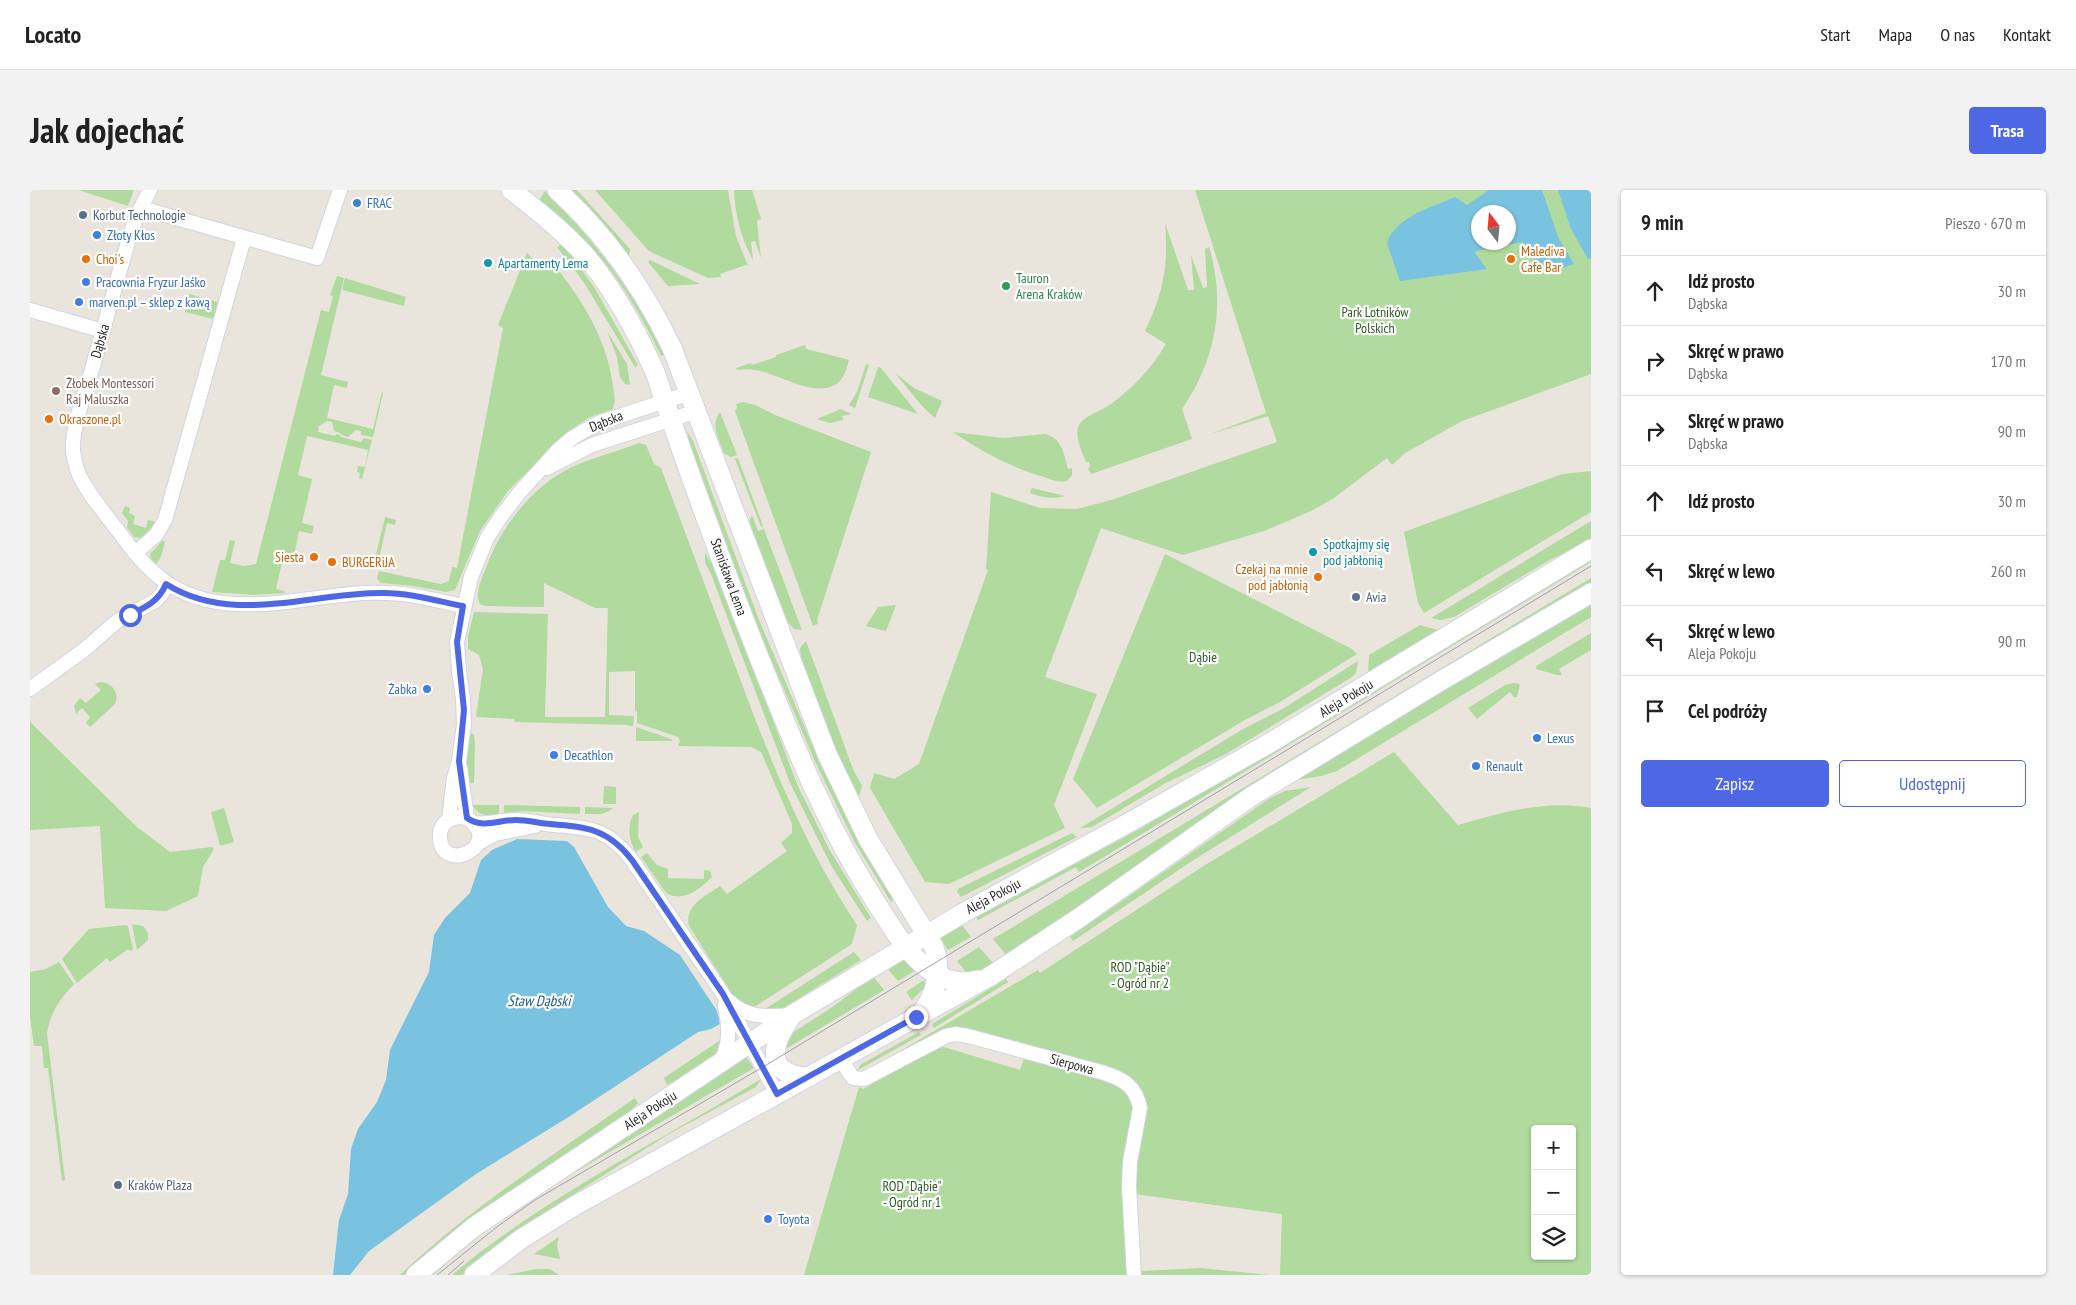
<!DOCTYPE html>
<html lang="pl">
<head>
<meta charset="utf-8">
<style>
  body { margin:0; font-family:"PT Sans Narrow",sans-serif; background:#f2f2f2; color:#222 }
  .controls { position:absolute; right:15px; bottom:15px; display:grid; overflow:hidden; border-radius:5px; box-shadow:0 1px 4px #0004 }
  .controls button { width:45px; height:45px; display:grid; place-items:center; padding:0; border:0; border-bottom:1px solid #e0e0e0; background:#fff; color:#222; font:25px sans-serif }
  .compass { position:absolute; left:1441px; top:15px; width:45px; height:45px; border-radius:50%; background:#fff; box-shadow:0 1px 4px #0004; rotate:344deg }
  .stop { position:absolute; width:15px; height:15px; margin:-11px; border:4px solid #4e67e5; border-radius:50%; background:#fff }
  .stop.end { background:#4e67e5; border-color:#fff; box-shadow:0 1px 5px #0008 }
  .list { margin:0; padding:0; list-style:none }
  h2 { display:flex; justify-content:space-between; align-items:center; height:65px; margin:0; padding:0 20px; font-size:21px }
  h2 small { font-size:16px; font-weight:400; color:#767676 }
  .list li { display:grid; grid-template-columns:32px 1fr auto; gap:15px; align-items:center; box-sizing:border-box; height:70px; padding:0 20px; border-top:1px solid #e0e0e0 }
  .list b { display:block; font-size:19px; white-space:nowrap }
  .list p { margin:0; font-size:16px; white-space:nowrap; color:#767676 }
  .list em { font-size:16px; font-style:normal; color:#767676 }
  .actions { display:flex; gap:10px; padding:15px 20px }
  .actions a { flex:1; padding:11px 0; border:1px solid #4e67e5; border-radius:5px; text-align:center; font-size:18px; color:#4e67e5 }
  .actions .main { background:#4e67e5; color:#fff }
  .icon { flex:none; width:28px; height:28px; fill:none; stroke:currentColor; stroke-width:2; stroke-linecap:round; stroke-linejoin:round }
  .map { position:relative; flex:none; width:1561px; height:1085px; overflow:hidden; border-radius:5px }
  header { display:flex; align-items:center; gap:30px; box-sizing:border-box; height:70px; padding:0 25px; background:#fff; border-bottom:1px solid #e0e0e0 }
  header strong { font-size:24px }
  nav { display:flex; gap:28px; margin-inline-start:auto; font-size:18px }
  .intro { display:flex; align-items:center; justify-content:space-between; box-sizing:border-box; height:120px; padding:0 30px }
  h1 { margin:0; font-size:35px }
  .button { padding:12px 22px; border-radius:5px; background:#4e67e5; color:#fff; font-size:18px; font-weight:700 }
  main { display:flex; gap:30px; padding:0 30px }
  aside { flex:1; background:#fff; border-radius:5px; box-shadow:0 1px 4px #0004 }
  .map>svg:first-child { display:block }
  .green { fill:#b1da9e; fill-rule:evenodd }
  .water { fill:#7ac3e0; fill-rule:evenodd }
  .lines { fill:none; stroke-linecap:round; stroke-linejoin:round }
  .minor-casing { stroke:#d1d4e0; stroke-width:16 }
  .secondary-casing { stroke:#d1d4e0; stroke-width:21 }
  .minor { stroke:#fff; stroke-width:14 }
  .secondary { stroke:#fff; stroke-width:19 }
  .tram { stroke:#9fa2b1; stroke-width:1 }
  .route { stroke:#4e67e5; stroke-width:6 }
  .shop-dot { fill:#3f7fe0; stroke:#fff; stroke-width:2 }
  .service-dot { fill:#5c6f8a; stroke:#fff; stroke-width:2 }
  .food-dot { fill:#e8710a; stroke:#fff; stroke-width:2 }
  .culture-dot { fill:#0f9aa8; stroke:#fff; stroke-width:2 }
  .leisure-dot { fill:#2e9e5b; stroke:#fff; stroke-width:2 }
  .education-dot { fill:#8d6e63; stroke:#fff; stroke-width:2 }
  .labels { text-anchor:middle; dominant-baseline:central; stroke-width:4.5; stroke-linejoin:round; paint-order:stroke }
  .shop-label { font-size:14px; fill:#366cbe; stroke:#fff; text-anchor:start }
  .service-label { font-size:14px; fill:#4e5e75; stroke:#fff; text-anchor:start }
  .food-label { font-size:14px; fill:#c56008; stroke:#fff; text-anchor:start }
  .culture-label { font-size:14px; fill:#0d838f; stroke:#fff; text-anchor:start }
  .leisure-label { font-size:14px; fill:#27864d; stroke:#fff; text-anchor:start }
  .park-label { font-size:14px; fill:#2d5d22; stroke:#fff }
  .street-label { font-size:14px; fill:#292929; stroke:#fff }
  .education-label { font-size:14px; fill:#785e54; stroke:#fff; text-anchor:start }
  .water-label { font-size:15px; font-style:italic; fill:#1c6189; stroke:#fff }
</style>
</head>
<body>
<header>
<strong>Locato</strong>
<nav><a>Start</a><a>Mapa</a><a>O nas</a><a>Kontakt</a></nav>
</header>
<div class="intro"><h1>Jak dojechać</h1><a class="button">Trasa</a></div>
<main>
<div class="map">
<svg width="1561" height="1085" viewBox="0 0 1561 1085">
  <rect width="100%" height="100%" fill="#e9e4dc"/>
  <g class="green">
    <polygon points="49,0 104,0 98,16"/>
    <polygon points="541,0 547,0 600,59 599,67 573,34"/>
    <polygon points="565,0 698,0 706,46 718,76 716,75 690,84 691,87 678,88 623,63 618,60"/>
    <path d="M704,0H722L731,29L727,31L731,68L725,51L721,52L723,70C711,48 705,25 704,0Z"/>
    <path d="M1165,0H1561V184L1432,231L1375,263L1362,275L1357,268L1304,308L1281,321L1234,341L1153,365L1071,338L1015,487L1067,504L1024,615L1035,638L919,694L895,692L840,598L844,583L864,589L889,574L958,380L956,379L961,302L1010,318L1047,319L1081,310L1247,252L1238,226L1178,245L1236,223ZM1448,22H1478V52H1448Z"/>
    <path d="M515,1C565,50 604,103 635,165L631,166C611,126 588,83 555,51C541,37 523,25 507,13Z"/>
    <path d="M1135,33L1158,100H1164L1161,65L1173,98L1177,97L1175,59L1179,57C1196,114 1186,170 1152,219L1162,249L1061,284L1058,278L1060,277L1059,272H1056C1052,262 1044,246 1049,235C1055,225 1072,221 1081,214C1103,198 1122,178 1136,154L1115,141C1133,103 1139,76 1135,33Z"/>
    <polygon points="533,54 564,97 608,175 605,177 553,91 527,57"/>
    <path d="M497,63L513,79L523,73C552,110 577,148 583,196C584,204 586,211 583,219L560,227L536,243L478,301L450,341L425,400L416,402L384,396L351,393L347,389L349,381L411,394L419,391L422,377L427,378L473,138L468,135Z"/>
    <polygon points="620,70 670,94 638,96 618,72"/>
    <polygon points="307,86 314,88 291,185 318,192 317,198 304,195 297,228 343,239 352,202 353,203 343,247 331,245 331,241 326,240 318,247 312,245 310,243 304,241 302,232 297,231 289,236 288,242 305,246 306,244 310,245 311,247 331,252 334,248 342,250 332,289 329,288 330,283 327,282 328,276 335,277 338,260 277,246 268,285 282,289 272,333 284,336 282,344 269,341 263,370 253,368 246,399 254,401 255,403 224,405 182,402 190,370 195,370 200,350 205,351 200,373 214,376 226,374 291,120 299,122 303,106 300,105"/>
    <polygon points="315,88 376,107 374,116 312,100"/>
    <polygon points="159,104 188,112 183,129 155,122"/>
    <polygon points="577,141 597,174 600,195 595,194 590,187 587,167"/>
    <path d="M775,155L776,159L812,168L807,183L812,168L819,170C817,176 816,183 812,188C795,213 753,186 730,181C722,179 715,179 707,180L706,178L721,173L722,175L746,167V165Z"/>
    <polygon points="836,174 839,175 825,218 819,215 827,202"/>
    <polygon points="848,177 851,178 888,224 838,207"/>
    <polygon points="865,183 884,198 912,211 905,228 892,216"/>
    <polygon points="713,212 725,215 745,225 841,262 787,430 788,434 783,436 705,221 707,218 706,214"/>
    <polygon points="811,219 821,224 812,226 813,230 799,233 787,229"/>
    <path d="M690,222L707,265L701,267L694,263C689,249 680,235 690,222Z"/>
    <polygon points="657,241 663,251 729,430 790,573 828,650 864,710 861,712 824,651 787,576 725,432 659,251"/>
    <path d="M923,242L973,248L1015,244C1032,248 1034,264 1038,279L1042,278V285L1037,291C1029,293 1022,290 1014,287C980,277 952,262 923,242Z"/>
    <path d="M609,253L616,255L624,274L631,278C655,342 679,406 703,470C737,562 772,653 827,735L822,754L721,819L708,811L702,804L659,736C654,715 676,706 690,696L697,704L757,661L751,653L762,643V634L731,562L721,557L648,556L650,551L648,547L607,533V521H605V481L579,482V525L604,526L603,536H599L598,535L485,532L484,529L446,527L453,479L449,465L438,459V446L444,422L518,424L515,527H575L578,418H565L514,393V417L455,416L450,414C444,404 452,388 456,378C471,336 504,294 544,276C565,267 588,261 609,253Z"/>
    <polygon points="708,268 733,336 731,337 705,269"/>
    <polygon points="1561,281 1561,322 1394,423 1388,413 1374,342 1532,284"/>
    <path d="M1002,298L1035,306C1023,310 1011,307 1000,303Z"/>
    <polygon points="95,316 100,318 99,323 105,326 103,334 116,338 118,330 126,332 111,348 104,347 97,337 98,331 92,323"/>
    <polygon points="722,325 728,341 734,339 772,440 764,439 756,430 719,331"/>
    <polygon points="355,327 366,330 365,335 357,333 348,374 344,373"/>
    <polygon points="1561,331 1561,349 1518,371 1424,427 1411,430 1401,428"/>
    <path d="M132,351H135C133,359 132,368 126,374L121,369L120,364Z"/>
    <polygon points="675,363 686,380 767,594 799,659 841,728 837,731 802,677 760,593 681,384 675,373"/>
    <polygon points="1135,364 1322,459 1327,464 1250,512 1215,530 1067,618 1043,589"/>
    <polygon points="1561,367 1561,372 1049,682 1046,677 948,730 946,727 1115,636"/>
    <polygon points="1561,388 1561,394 977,766 963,749"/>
    <polygon points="1561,412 1561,427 1307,581 1291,586 1266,590 1265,587"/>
    <polygon points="866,415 856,441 836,436 848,417"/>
    <polygon points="1390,435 1411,441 1338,485 1339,465"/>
    <polygon points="1561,443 1561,460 1529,479 1532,485 1527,485 1506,479 1506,476"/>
    <polygon points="776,451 823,579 832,596 828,610 802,551 771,469 770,458"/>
    <polygon points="1328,471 1326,483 1322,487 1196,564 1134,594 1062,637 1050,638 1213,539 1254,518"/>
    <path d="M70,492C82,492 90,503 85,514L60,537L56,533L60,527L52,518L46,524L44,516L50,508L56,513L71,500L65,494Z"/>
    <polygon points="1483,493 1490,494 1487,507 1484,507 1480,502 1447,529 1438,518 1475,495"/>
    <polygon points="0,532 107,637 140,662 182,657 184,659 173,677 168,706 136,721 75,718 70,636 0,640"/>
    <polygon points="606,537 641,549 643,551 606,551"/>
    <polygon points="441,543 444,545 445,554 444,593 436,593 435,574 439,544"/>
    <path d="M1364,562L1428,635C1470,623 1516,609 1561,618V1085H1250L1252,1024L1104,1004V981L1116,923L1114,908L1108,894L1097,885L1069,874L942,840H928L831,884L1008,780L1010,783L1175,675ZM1505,939H1542V1066H1505Z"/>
    <polygon points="574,596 586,597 586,614 573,614"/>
    <polygon points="1281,597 1162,671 1043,751 1040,747 1240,608 1255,601"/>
    <path d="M442,615H469V624C456,626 449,626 442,615Z"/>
    <polygon points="474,615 550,617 550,624 492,621 474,623"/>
    <path d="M555,617L583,618C574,626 566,624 555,624Z"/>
    <polygon points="194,618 204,652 190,656 181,622"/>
    <path d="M609,622L608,647L613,657L606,662C599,652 597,636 603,625Z"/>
    <polygon points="1042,643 1047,647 931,707 927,702 928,699"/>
    <path d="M617,663L627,675L638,679V688L674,689V680L680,681L682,687C670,699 652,713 636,703L611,667Z"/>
    <polygon points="102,734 113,736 118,743 118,750 107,760"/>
    <polygon points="96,735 98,736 103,759 101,761 98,759 80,772 77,768 47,793 32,769 59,739"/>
    <polygon points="932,735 941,747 918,760 909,747"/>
    <polygon points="949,757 964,774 950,782 936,782 927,771"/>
    <polygon points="824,762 831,770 753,818 733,822 735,819"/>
    <polygon points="873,767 886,780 868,791 857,778"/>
    <path d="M29,772L44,794C29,810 20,823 17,844L35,990L32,991L18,878H14L12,856H4L0,827V782L16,779Z"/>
    <polygon points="843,786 854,800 749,863 756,847 804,816"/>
    <polygon points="976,789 978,792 904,838 902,834"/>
    <polygon points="894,790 895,797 882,810 876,802"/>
    <polygon points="889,842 891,845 828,880 830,875"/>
    <polygon points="695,847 692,860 666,879 637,895 634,888"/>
    <polygon points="914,857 990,880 994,868 1083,891 1093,897 1104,916 1100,1085 774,1085 829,897 833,899 903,860"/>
    <polygon points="715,866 724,878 516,999 454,1042 403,1085 397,1085 466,1031"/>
    <path d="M731,889L726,897L639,944L547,1002L467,1058L432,1085H422C516,1006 627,953 731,889Z"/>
    <path d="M605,908L608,913L591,930L383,1077L374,1085H370C441,1017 525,964 605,908Z"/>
    <polygon points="529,1047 527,1055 530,1069 504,1064"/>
    <polygon points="1171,1078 1239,1085 1111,1085 1111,1081"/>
    <polygon points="506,1079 520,1079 529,1085 477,1085"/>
  </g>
  <g class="water">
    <path d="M1459,0H1512L1528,47L1544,74C1507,87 1512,82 1493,52L1446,61L1445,63L1457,79L1370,91L1357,53C1366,26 1401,18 1425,7L1437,15ZM1478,22V52H1448V22Z"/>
    <polygon points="1528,0 1561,0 1561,69 1558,69 1541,39"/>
    <polygon points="487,649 537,651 544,657 578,717 596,736 614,741 650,765 687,821 690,834 681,839 668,842 537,928 446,984 339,1061 320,1085 303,1085 309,1030 318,1004 321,959 328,939 347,912 356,890 360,860 399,782 404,745 415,728 440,703 451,670 462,660"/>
  </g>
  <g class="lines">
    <defs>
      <g id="minor">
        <path d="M120,0L107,25L98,52C86,95 74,137 62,179C55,203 45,228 43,253C42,263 45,273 48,282C54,300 83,333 95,350C125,391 154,411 205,414C256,417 305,401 355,403C382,403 408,411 433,416"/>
        <polyline points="111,18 287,68 310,0"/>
        <polyline points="0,120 73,141"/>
        <polyline points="517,278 562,255 667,221"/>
        <polyline points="105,363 126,345 135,330 214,48"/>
        <polyline points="0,499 54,460 86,432 125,411 131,405 137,394"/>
        <path d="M430,577L437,628C476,655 411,686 410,647C409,631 424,625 437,628"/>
        <polyline points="419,629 424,588 429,571 434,534 433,509 429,481 427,452 441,387 457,348 470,328 489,303 529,259 542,248 568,233 660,203"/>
        <path d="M443,633C458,635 471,630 486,630C496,630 506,632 516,634C556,639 574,634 602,670L693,804L747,904"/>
        <polyline points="447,654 465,644 505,636"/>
        <path d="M699,811C717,828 736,827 760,825"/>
        <path d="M811,870L823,888L834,889L916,846L925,844L938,846L1071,882C1091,888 1106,895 1110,918L1100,972L1099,997L1104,1085"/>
        <path d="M689,874C701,856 699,835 695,815"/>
      </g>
      <g id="secondary">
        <path d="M481,0C506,19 532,40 553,63C581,94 608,144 625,182C658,282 695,382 734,480C766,560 798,638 845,711C860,734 876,763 898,779C913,790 930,795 948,790"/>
        <path d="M527,0C575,44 614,99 642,158L797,564L838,649L904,757C912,781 906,804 891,824"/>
        <path d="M759,830C740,858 736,885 779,887"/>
        <polyline points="386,1085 444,1037 762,825 933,723 1100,632 1238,554 1561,359"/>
        <polyline points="444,1085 491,1049 546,1015 959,787 1049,728 1222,606 1409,492 1561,403"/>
      </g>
    </defs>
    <use href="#minor" class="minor-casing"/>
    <use href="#secondary" class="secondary-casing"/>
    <use href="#minor" class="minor"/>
    <use href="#secondary" class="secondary"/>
    <g class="tram">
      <polyline points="407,1085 468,1036 505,1010 733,877 1561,376"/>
      <polyline points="418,1085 434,1071"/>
    </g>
  </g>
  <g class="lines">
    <path class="route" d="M100,425C116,417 129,411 136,394C202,436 283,402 354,403C381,403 407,411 433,416L427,452L434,520L429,571L437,628C453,639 468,630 486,630C497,630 509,633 520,634C557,637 578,639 602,670L693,804L747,904L886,827"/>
  </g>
  <g class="shop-dot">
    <circle cx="327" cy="13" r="5"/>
    <circle cx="67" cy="45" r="5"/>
    <circle cx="56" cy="92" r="5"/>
    <circle cx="49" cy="112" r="5"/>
    <circle cx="397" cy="499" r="5"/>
    <circle cx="1507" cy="548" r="5"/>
    <circle cx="524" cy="565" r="5"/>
    <circle cx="1446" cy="576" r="5"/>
    <circle cx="738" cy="1029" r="5"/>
  </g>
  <g class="service-dot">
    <circle cx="53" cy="25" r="5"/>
    <circle cx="1326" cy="407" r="5"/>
    <circle cx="88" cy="995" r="5"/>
  </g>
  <g class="food-dot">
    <circle cx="56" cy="69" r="5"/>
    <circle cx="1481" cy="69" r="5"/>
    <circle cx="19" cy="229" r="5"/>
    <circle cx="284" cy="367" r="5"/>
    <circle cx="302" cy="372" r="5"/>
    <circle cx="1288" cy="387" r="5"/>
  </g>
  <g class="culture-dot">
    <circle cx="458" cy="73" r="5"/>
    <circle cx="1283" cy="362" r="5"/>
  </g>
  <circle class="leisure-dot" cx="976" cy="96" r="5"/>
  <circle class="education-dot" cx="26" cy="201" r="5"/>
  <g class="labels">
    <g class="shop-label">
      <text x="337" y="13">FRAC</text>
      <text x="77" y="45">Złoty Kłos</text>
      <text x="66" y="92">Pracownia Fryzur Jaśko</text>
      <text x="59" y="112">marven.pl – sklep z kawą</text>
      <text x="387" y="499" text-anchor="end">Żabka</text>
      <text x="1517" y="548">Lexus</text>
      <text x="534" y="565">Decathlon</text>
      <text x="1456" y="576">Renault</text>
      <text x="748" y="1029">Toyota</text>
    </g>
    <g class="service-label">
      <text x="63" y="25">Korbut Technologie</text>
      <text x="1336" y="407">Avia</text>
      <text x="98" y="995">Kraków Plaza</text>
    </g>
    <g class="food-label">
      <text x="1491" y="61">Malediva<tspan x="1491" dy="16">Cafe Bar</tspan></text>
      <text x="66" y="69">Choi's</text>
      <text x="29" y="229">Okraszone.pl</text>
      <text x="274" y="367" text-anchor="end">Siesta</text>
      <text x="312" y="372">BURGERiJA</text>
      <text x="1278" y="379" text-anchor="end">Czekaj na mnie<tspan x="1278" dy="16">pod jabłonią</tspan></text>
    </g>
    <g class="culture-label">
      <text x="468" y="73">Apartamenty Lema</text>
      <text x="1293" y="354">Spotkajmy się<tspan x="1293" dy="16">pod jabłonią</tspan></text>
    </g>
    <g class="leisure-label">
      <text x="986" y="88">Tauron<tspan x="986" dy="16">Arena Kraków</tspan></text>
    </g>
    <g class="park-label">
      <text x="1345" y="122">Park Lotników<tspan x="1345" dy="16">Polskich</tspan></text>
      <text x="1173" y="467">Dąbie</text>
      <text x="1110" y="777">ROD "Dąbie"<tspan x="1110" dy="16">- Ogród nr 2</tspan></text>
      <text x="882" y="996">ROD "Dąbie"<tspan x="882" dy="16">- Ogród nr 1</tspan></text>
    </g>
    <g class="street-label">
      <text transform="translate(70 151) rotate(-74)">Dąbska</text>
      <text transform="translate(576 231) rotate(-22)">Dąbska</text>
      <text transform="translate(699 387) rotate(70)">Stanisława Lema</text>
      <text transform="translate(1316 508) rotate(-31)">Aleja Pokoju</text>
      <text transform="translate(963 706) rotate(-28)">Aleja Pokoju</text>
      <text transform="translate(1042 874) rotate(15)">Sierpowa</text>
      <text transform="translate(620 920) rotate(-33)">Aleja Pokoju</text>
    </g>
    <g class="education-label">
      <text x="36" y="193">Żłobek Montessori<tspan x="36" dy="16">Raj Maluszka</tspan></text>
    </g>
    <g class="water-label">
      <text x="509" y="810">Staw Dąbski</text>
    </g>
  </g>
</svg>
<div class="controls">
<button>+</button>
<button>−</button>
<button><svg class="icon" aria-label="layers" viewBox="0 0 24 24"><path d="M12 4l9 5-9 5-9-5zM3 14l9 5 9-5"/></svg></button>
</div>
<svg class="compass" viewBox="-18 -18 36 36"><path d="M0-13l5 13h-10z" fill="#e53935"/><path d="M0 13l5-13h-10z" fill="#767676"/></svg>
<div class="stop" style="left:100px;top:425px"></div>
<div class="stop end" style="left:886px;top:827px"></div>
</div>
<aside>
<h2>9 min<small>Pieszo · 670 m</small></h2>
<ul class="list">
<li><svg class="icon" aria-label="ahead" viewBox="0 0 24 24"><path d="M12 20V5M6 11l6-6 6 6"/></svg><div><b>Idź prosto</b><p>Dąbska</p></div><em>30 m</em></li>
<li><svg class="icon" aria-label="right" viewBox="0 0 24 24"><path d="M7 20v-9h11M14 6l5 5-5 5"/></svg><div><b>Skręć w prawo</b><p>Dąbska</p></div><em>170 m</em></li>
<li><svg class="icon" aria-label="right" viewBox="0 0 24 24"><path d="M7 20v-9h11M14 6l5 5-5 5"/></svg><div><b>Skręć w prawo</b><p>Dąbska</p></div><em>90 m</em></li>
<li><svg class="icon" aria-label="ahead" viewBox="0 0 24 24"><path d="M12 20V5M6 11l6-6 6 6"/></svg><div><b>Idź prosto</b></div><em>30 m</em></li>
<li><svg class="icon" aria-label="left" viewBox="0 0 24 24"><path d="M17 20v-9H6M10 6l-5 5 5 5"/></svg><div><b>Skręć w lewo</b></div><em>260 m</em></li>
<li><svg class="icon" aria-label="left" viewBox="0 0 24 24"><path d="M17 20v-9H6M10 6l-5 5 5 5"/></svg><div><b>Skręć w lewo</b><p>Aleja Pokoju</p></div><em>90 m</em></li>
<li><svg class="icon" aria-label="arrive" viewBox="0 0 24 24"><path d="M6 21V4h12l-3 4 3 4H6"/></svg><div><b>Cel podróży</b></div></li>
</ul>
<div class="actions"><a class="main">Zapisz</a><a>Udostępnij</a></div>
</aside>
</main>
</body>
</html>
